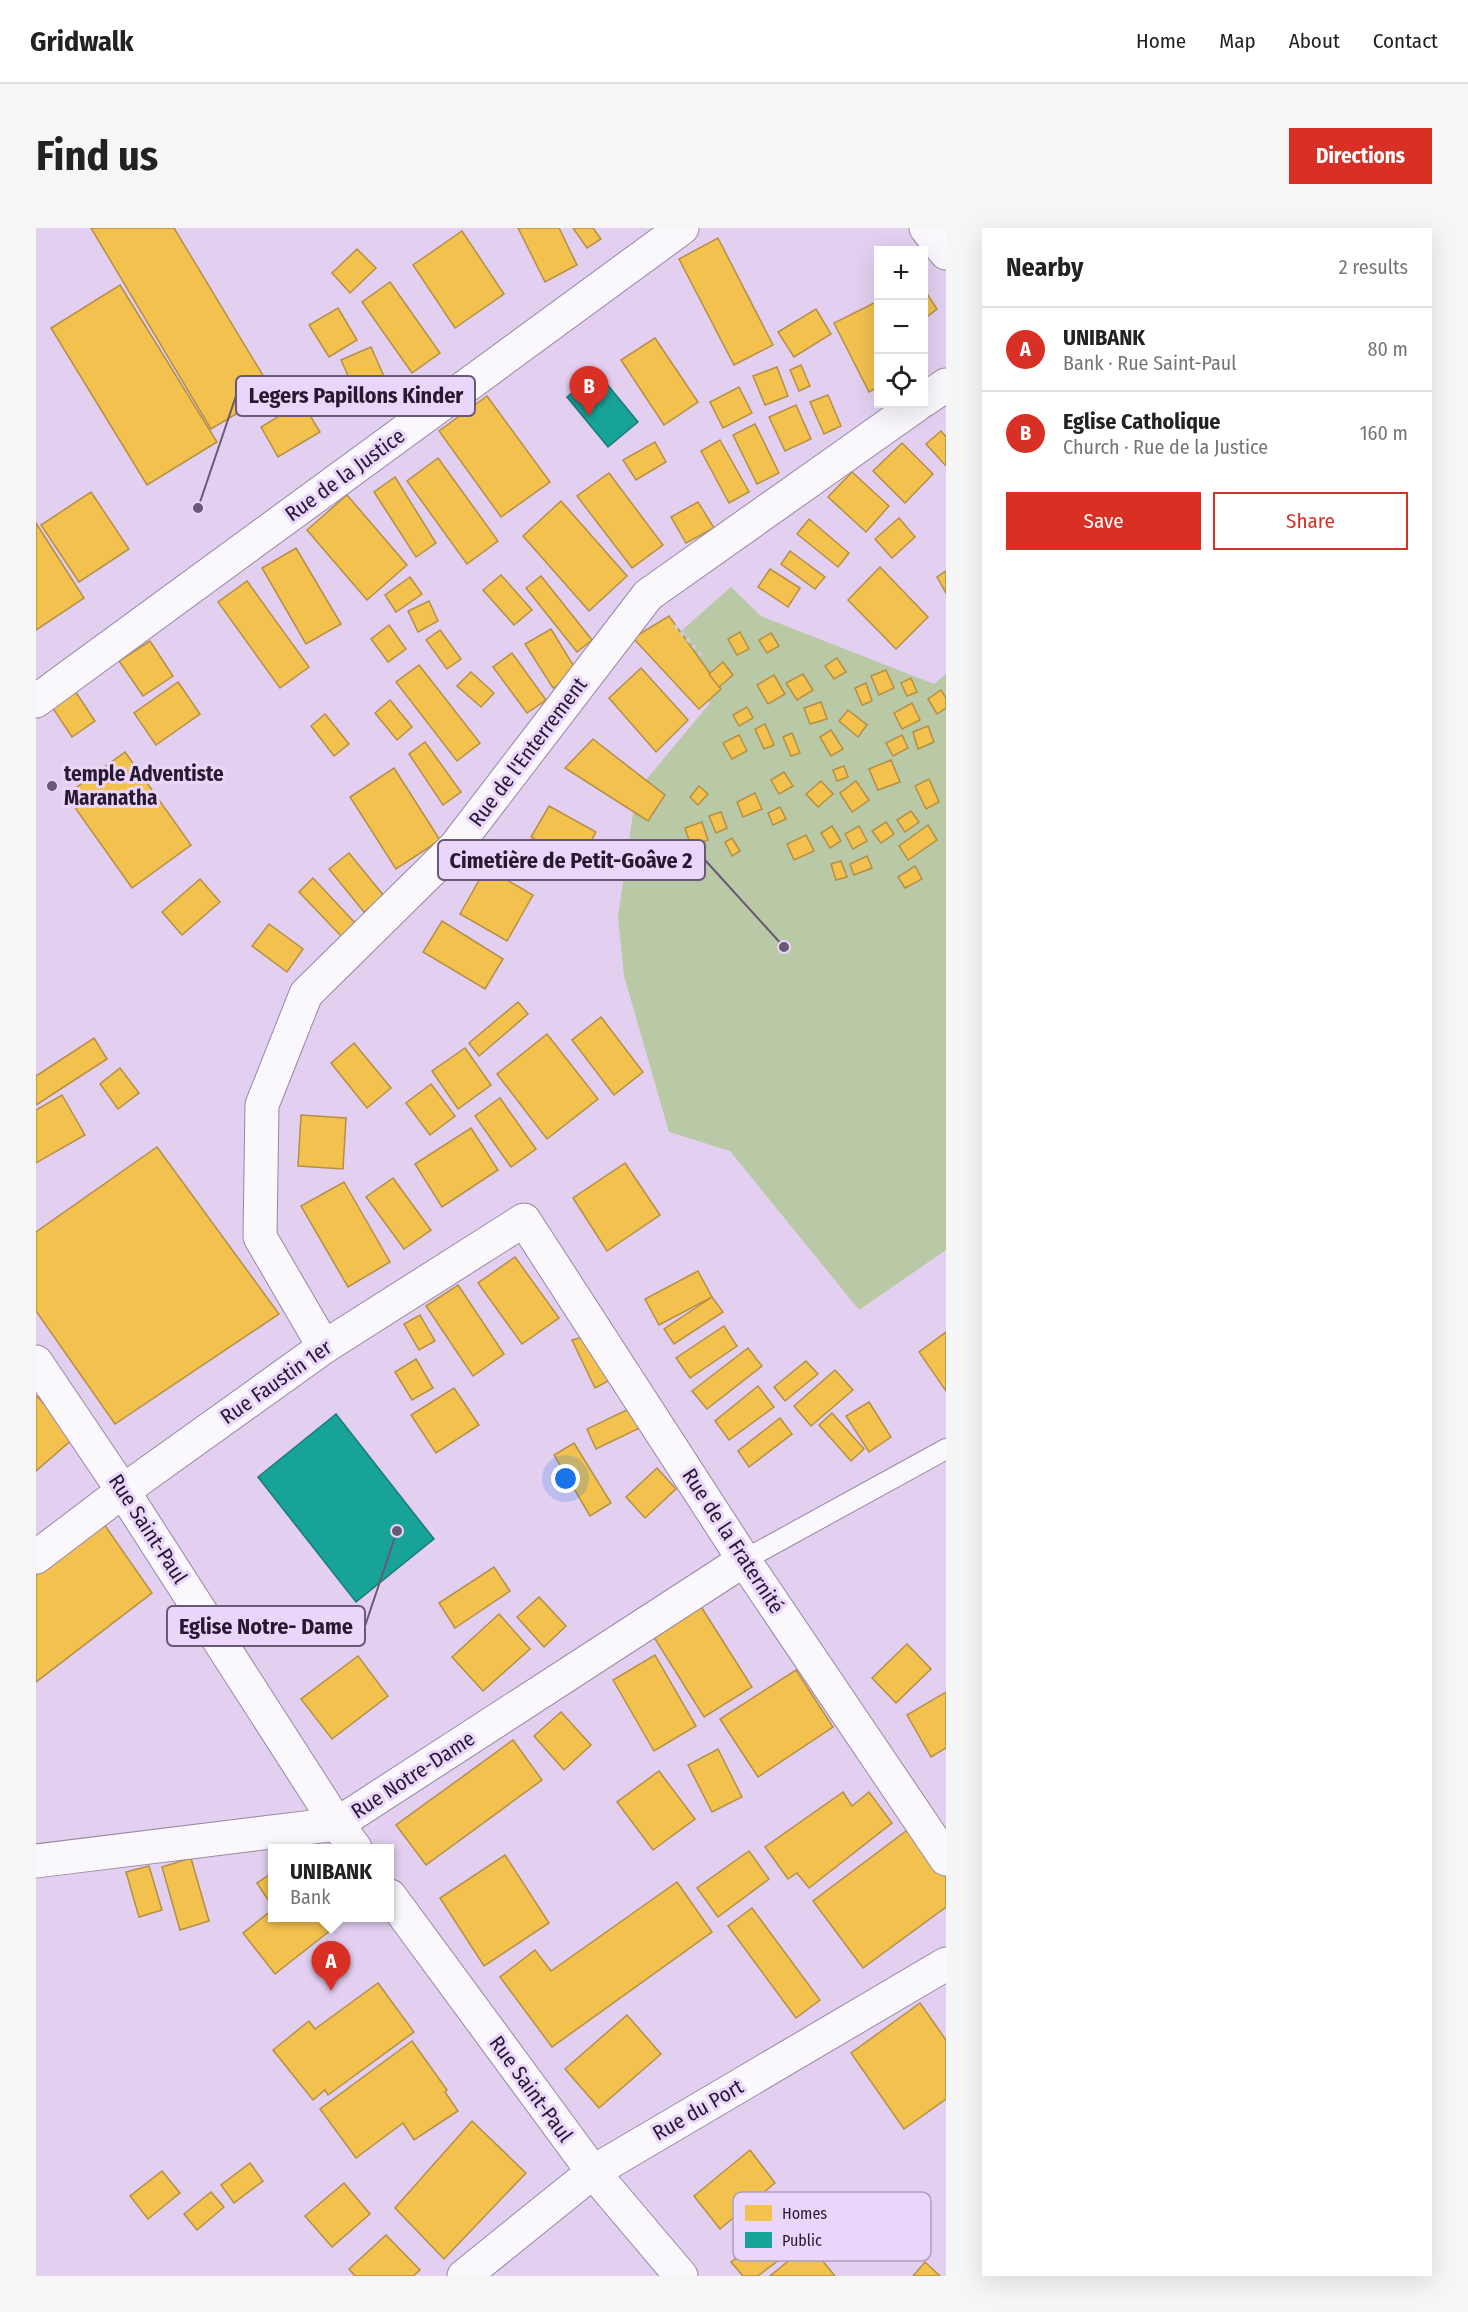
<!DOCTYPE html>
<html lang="en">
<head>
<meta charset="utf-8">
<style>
  body { margin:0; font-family:"Fira Sans Condensed",sans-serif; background:#f6f6f6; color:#222 }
  .controls { position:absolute; right:18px; top:18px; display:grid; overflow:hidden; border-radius:0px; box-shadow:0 6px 24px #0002 }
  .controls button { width:54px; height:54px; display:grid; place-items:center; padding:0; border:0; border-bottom:2px solid #e0e0e0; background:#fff; color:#222; font:30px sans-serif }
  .you { position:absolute; left:530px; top:1251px; width:21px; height:21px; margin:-15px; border:4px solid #fff; border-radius:50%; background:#1a73e8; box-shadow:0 0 0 9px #1a73e833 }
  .badge { display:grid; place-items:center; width:39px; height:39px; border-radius:50%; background:#d93025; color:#fff; font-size:20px; font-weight:700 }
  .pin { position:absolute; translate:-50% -50px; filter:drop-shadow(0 2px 3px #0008) }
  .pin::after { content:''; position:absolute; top:32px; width:21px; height:18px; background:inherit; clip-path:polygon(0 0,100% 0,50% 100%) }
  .popup { position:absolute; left:232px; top:1616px; width:126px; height:78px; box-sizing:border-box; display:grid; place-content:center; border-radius:0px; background:#fff; filter:drop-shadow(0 2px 4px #0005); font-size:20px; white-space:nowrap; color:#767676 }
  .popup b { font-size:22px; color:#222 }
  .popup::after { content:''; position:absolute; left:50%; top:100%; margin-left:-12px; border:12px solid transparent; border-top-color:#fff }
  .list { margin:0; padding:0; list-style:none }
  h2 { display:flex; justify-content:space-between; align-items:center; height:78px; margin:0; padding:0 24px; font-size:26px }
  h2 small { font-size:20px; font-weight:400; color:#767676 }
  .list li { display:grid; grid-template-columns:39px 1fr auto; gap:18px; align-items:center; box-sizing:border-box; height:84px; padding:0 24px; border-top:2px solid #e0e0e0 }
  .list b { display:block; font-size:22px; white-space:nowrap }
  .list p { margin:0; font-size:20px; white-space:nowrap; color:#767676 }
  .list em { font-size:20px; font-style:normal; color:#767676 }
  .actions { display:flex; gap:12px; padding:18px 24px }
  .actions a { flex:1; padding:14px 0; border:2px solid #d93025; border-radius:0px; text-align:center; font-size:21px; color:#d93025 }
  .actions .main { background:#d93025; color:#fff }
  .icon { flex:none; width:33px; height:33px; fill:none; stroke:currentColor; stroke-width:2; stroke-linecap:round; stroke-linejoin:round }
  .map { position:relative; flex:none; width:910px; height:2048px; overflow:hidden; border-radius:0px }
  header { display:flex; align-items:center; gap:36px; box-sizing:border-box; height:84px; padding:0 30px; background:#fff; border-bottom:2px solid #e0e0e0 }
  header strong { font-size:28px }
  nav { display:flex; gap:33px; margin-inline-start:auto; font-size:21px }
  .intro { display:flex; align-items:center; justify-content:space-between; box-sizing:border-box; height:144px; padding:0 36px }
  h1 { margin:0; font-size:42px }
  .button { padding:15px 27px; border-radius:0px; background:#d93025; color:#fff; font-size:21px; font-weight:700 }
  main { display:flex; gap:36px; padding:0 36px }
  aside { flex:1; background:#fff; border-radius:0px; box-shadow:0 6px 24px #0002 }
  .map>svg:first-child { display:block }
  .green { fill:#b9c8a5 }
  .homes { fill:#f2c14e; stroke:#b58f45; stroke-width:1.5 }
  .public { fill:#17a398; stroke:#1c7a79; stroke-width:1.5 }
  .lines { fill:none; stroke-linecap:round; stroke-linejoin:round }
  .lane-casing { stroke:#9788a1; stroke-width:22 }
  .street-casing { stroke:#9788a1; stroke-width:35 }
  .path { stroke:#cfcad4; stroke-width:4; stroke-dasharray:4.5 4.5; stroke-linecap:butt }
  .lane { stroke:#fbf8fd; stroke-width:20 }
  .street { stroke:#fbf8fd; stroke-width:33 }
  .poi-dot { fill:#685974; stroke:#ead6fa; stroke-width:2 }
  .labels { text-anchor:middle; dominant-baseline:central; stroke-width:6; stroke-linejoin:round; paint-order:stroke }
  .street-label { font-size:21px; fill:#261930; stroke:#ead6fa }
  .poi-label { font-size:21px; font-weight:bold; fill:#261930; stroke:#ead6fa; text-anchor:start }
  .key { fill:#ead6fa; stroke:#af9dbd; stroke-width:1.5 }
  .key-label { font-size:16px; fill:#261930 }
  .leader { fill:none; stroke:#685974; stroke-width:2 }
  .callout-dot { fill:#685974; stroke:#ead6fa; stroke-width:2 }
  .callout { fill:#ead6fa; stroke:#685974; stroke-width:2 }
  .callout-label { font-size:22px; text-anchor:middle; font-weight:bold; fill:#261930 }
</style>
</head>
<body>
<header>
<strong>Gridwalk</strong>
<nav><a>Home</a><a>Map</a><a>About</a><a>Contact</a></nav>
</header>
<div class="intro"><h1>Find us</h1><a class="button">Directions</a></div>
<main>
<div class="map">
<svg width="910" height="2048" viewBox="0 0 910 2048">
  <rect width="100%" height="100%" fill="#e3d0f1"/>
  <polygon class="green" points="695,359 725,388 898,456 910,446 910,1022 823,1082 694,923 633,904 588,748 582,689 600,564 674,475 629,417"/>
  <g class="homes">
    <polygon points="55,0 138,0 237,164 175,201"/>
    <polygon points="482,0 523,0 541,37 509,54"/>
    <polygon points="537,0 557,0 565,11 551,20"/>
    <polygon points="426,3 468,66 419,100 377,37"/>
    <polygon points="682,10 737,117 698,137 643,31"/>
    <polygon points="321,21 340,40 314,65 296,45"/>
    <polygon points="354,54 404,125 376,145 326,74"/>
    <polygon points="84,57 181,214 111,257 15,100"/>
    <polygon points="888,61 901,81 888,91"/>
    <polygon points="842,73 842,159 833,164 798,95"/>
    <polygon points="302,80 321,112 293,129 273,97"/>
    <polygon points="780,81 795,106 758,129 742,104"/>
    <polygon points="619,110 662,174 628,197 585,132"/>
    <polygon points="335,119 351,155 321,168 305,132"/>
    <polygon points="765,137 774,158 763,163 754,142"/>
    <polygon points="741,139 752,168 729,177 717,148"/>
    <polygon points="703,159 716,185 687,200 674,174"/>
    <polygon points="792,167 805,198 788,206 774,174"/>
    <polygon points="451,168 514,254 465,289 403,203"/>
    <polygon points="266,174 284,204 242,229 225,199"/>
    <polygon points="760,177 775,211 749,223 733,189"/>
    <polygon points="719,196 743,245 721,256 697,207"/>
    <polygon points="905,203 910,209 910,238 890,216"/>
    <polygon points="684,212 713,264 693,275 665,223"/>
    <polygon points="619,214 630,234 600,252 587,232"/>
    <polygon points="866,215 897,246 869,275 837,243"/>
    <polygon points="402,230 462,313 431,336 371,253"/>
    <polygon points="816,244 853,278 830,304 792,269"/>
    <polygon points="573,245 627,317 596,340 541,268"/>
    <polygon points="359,249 400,315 380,329 338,264"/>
    <polygon points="55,264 93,321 43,354 5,297"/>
    <polygon points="311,267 371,337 331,372 271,302"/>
    <polygon points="525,273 591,348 553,383 487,308"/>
    <polygon points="662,274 678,300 650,315 635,289"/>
    <polygon points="863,290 879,309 856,330 839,311"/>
    <polygon points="773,291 813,325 802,339 761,306"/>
    <polygon points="0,295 48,370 0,402"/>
    <polygon points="260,320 305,396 270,416 226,340"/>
    <polygon points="754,323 789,349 779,361 745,336"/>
    <polygon points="844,339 892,389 860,421 812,372"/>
    <polygon points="734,341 764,360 752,379 722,359"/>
    <polygon points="910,343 910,365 901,349"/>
    <polygon points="465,347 496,382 478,397 447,362"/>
    <polygon points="505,348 556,412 541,424 490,360"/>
    <polygon points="374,349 386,366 360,384 349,367"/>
    <polygon points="211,353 273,439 244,460 182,374"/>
    <polygon points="393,373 402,393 382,404 372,383"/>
    <polygon points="633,388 685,461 663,481 597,410"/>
    <polygon points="353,397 370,421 352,434 335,411"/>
    <polygon points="515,401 542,445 517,460 489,416"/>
    <polygon points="404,402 425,431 411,441 390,412"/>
    <polygon points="704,404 713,421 701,427 692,411"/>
    <polygon points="735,405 743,418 731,425 723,412"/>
    <polygon points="114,413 137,448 107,468 83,433"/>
    <polygon points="476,425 510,472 491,485 457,439"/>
    <polygon points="801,430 810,444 798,451 789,438"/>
    <polygon points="687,434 697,447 683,459 673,446"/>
    <polygon points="383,437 444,515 421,533 360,454"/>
    <polygon points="605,440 652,492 620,524 573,470"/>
    <polygon points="850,442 858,460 843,467 835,448"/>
    <polygon points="435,444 458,465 445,479 421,458"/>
    <polygon points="767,446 777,462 761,472 750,455"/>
    <polygon points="738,447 749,466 732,476 721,457"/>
    <polygon points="875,450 881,464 871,468 865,455"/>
    <polygon points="142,454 164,486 120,517 98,485"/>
    <polygon points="830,455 836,473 826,477 819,460"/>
    <polygon points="905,462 910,470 910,480 901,486 892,471"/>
    <polygon points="39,463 59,493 36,509 16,479"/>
    <polygon points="354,472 376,499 361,512 339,485"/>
    <polygon points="785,474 791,491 774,496 768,480"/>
    <polygon points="876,475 884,492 866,501 858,485"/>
    <polygon points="711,479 717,490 703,498 697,487"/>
    <polygon points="812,482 831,497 822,509 803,493"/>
    <polygon points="289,486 313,516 298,528 275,498"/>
    <polygon points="729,496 738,517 728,521 719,501"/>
    <polygon points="892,498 898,514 882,521 877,504"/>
    <polygon points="795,502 807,521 795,528 784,509"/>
    <polygon points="756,505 764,525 755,528 747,509"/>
    <polygon points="703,507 711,523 696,531 687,515"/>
    <polygon points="866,507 872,520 857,528 850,515"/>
    <polygon points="557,511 629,567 612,593 529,540"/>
    <polygon points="389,514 425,564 407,577 373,526"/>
    <polygon points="89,524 155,617 96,660 30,567"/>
    <polygon points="855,532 864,554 842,562 833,541"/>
    <polygon points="808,538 812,549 801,553 797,542"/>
    <polygon points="358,540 404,612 360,641 314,569"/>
    <polygon points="748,544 757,558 743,566 735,552"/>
    <polygon points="893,551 903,574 890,581 879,558"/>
    <polygon points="785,553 797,566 782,579 770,566"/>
    <polygon points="820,553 833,572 816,584 804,565"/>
    <polygon points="663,558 672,566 662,577 654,569"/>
    <polygon points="719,565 726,581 707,589 701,574"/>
    <polygon points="513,578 560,604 542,636 495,609"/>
    <polygon points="744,579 750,591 737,597 732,585"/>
    <polygon points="875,583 883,594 869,604 861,592"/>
    <polygon points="685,584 691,600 680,605 673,588"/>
    <polygon points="666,594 672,612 655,618 649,600"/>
    <polygon points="850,594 858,606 845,615 836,603"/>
    <polygon points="892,597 901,612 872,632 863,618"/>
    <polygon points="796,598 805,613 794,620 785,605"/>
    <polygon points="823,598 831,613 817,621 809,606"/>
    <polygon points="770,607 778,623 758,632 751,616"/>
    <polygon points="696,610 704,623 696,628 689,614"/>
    <polygon points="313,625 348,668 328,684 293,641"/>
    <polygon points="831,628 836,640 818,647 814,636"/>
    <polygon points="805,633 811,649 800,652 795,636"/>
    <polygon points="879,638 886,651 869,660 862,649"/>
    <polygon points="450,640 497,667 471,713 424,686"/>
    <polygon points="277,650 320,696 306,709 263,664"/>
    <polygon points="164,651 184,674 146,707 126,684"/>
    <polygon points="406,693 467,731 449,761 387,724"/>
    <polygon points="233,696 267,721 251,744 216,718"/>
    <polygon points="482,774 492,786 443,828 433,815"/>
    <polygon points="565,789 607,844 578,867 536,812"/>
    <polygon points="511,806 562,871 511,911 461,846"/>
    <polygon points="58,810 71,831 0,877 0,848"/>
    <polygon points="318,815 355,860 331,880 295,835"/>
    <polygon points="429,820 455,857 422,881 396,843"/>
    <polygon points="84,840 103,865 82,881 64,856"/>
    <polygon points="395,856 419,888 394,907 370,875"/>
    <polygon points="26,867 49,907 0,935 0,882"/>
    <polygon points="464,870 500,921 475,939 439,888"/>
    <polygon points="265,887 310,890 307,941 262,938"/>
    <polygon points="435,900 462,942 406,979 379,936"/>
    <polygon points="121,919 243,1086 79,1196 0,1083 0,1004"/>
    <polygon points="589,935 624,987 571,1023 537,970"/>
    <polygon points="357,950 395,1002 368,1021 330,969"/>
    <polygon points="308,954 354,1034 312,1059 265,978"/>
    <polygon points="479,1029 523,1090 486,1116 442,1055"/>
    <polygon points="662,1043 676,1069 623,1097 609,1071"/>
    <polygon points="422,1057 468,1126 437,1148 390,1078"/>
    <polygon points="676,1069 687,1084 638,1116 628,1101"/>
    <polygon points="384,1087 399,1113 383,1122 368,1096"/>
    <polygon points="688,1098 701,1118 654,1150 640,1130"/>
    <polygon points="910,1104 910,1163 883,1124"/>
    <polygon points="554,1107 582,1148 559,1160 536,1112"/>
    <polygon points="712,1120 726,1138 671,1181 656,1163"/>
    <polygon points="380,1131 397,1160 376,1172 359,1144"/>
    <polygon points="770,1133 782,1146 749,1173 738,1159"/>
    <polygon points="799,1142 817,1162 775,1198 758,1178"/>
    <polygon points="722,1158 738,1179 693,1212 679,1193"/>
    <polygon points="418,1160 443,1197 400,1225 375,1187"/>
    <polygon points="1,1168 38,1210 0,1243 0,1169"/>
    <polygon points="833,1174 855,1209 833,1224 810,1188"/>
    <polygon points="603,1176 612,1196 560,1221 551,1201"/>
    <polygon points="796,1185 828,1221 815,1233 783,1197"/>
    <polygon points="744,1190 756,1206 713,1239 702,1223"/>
    <polygon points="538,1215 575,1275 554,1288 518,1227"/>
    <polygon points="621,1240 640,1261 609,1290 590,1269"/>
    <polygon points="54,1276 116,1365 0,1454 0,1316"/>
    <polygon points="458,1339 474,1363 419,1400 403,1375"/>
    <polygon points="503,1369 530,1398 508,1419 481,1389"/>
    <polygon points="664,1377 716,1459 668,1489 616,1406"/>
    <polygon points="463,1386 494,1421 447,1463 416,1429"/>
    <polygon points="871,1416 895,1441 860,1475 836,1450"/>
    <polygon points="619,1427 660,1498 618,1523 577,1452"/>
    <polygon points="322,1428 352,1468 296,1511 265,1471"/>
    <polygon points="760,1442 797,1499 722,1549 684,1491"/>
    <polygon points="910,1464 910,1520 895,1529 871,1487"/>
    <polygon points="525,1484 555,1517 528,1542 498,1508"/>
    <polygon points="477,1512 506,1552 390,1637 360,1597"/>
    <polygon points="682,1521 706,1569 676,1584 652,1537"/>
    <polygon points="623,1543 659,1591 617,1622 581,1574"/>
    <polygon points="807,1564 816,1578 833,1564 856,1595 773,1660 761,1645 752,1651 729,1619"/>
    <polygon points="874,1600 910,1649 910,1679 827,1740 777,1673"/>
    <polygon points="713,1623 733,1651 682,1689 661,1660"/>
    <polygon points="469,1627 513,1695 448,1738 404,1670"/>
    <polygon points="155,1630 173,1693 144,1702 126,1639"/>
    <polygon points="113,1638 126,1682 103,1689 90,1644"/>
    <polygon points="236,1645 236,1678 221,1655"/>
    <polygon points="641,1654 676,1704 516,1819 464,1749 499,1722 515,1743"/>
    <polygon points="716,1680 784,1772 760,1790 692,1698"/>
    <polygon points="236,1682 236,1690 310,1690 239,1746 207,1705"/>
    <polygon points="342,1755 378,1804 292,1867 289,1862 277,1872 237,1822 273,1793 279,1801"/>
    <polygon points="884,1775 910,1812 910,1871 868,1901 815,1825"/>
    <polygon points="591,1787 625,1826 563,1880 529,1841"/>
    <polygon points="376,1813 411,1862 409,1864 422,1883 378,1912 367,1895 320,1930 284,1881"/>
    <polygon points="436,1893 490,1945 408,2031 359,1980"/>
    <polygon points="714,1922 739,1955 684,2001 658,1968"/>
    <polygon points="214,1935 227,1953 198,1975 185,1957"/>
    <polygon points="126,1943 144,1965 112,1991 94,1968"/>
    <polygon points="308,1955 334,1986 296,2019 269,1988"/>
    <polygon points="175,1964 188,1979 161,2002 148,1986"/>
    <polygon points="745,1996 761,2018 722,2048 707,2048 695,2034"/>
    <polygon points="350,2007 384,2042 377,2048 319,2048 313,2041"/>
    <polygon points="773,2016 799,2048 734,2048"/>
    <polygon points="889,2034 904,2048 877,2048"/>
  </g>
  <g class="public">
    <polygon points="561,144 602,194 572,219 531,169"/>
    <polygon points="300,1186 398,1311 320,1374 222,1249"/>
  </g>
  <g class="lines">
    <defs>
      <polyline id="lane" points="708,1332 910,1221"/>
      <g id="street">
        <polyline points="890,0 910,25"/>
        <polyline points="888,172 910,157"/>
        <polyline points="0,473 646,0"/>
        <polyline points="288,1119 224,1009 226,877 270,766 419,619 612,367 882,176"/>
        <polyline points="0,1134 87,1263 301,1596 319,1620"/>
        <polyline points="0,1329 87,1263 288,1119 488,992 708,1332 910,1631"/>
        <polyline points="0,1633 301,1596 708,1332"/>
        <polyline points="354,1668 557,1944 645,2048"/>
        <polyline points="428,2048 557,1944 910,1736"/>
      </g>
    </defs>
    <use href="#lane" class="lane-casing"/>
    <use href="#street" class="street-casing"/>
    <polyline class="path" points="639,397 668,430"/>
    <use href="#lane" class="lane"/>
    <use href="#street" class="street"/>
  </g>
  <circle class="poi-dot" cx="16" cy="558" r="6"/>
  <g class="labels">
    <g class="street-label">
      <text transform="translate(309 247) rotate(-36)">Rue de la Justice</text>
      <text transform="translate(492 524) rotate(-53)">Rue de l'Enterrement</text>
      <text transform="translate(240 1154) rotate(-35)">Rue Faustin 1er</text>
      <text transform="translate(112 1301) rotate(57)">Rue Saint-Paul</text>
      <text transform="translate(697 1313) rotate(57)">Rue de la Fraternité</text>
      <text transform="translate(377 1547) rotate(-33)">Rue Notre-Dame</text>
      <text transform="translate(495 1861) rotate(54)">Rue Saint-Paul</text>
      <text transform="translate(662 1882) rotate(-30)">Rue du Port</text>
    </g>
    <g class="poi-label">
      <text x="28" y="546">temple Adventiste<tspan x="28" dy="24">Maranatha</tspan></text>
    </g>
  </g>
  <rect x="697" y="1964" width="198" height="69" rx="9" class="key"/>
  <rect x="709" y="1977" width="27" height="16" fill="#f2c14e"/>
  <rect x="709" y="2004" width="27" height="16" fill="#17a398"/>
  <g class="key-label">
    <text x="746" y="1991">Homes</text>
    <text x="746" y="2018">Public</text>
  </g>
  <path class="leader" d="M162 280L200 168M748 719L669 632M361 1303L329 1398"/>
  <g class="callout-dot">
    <circle cx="162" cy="280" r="6"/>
    <circle cx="748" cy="719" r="6"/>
    <circle cx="361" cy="1303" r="6"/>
  </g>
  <g class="callout">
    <rect x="200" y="148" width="239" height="40" rx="6"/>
    <rect x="402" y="612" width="267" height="40" rx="6"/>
    <rect x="131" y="1378" width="198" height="40" rx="6"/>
  </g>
  <g class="callout-label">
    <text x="320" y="175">Legers Papillons Kinder</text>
    <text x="535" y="640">Cimetière de Petit-Goâve 2</text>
    <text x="230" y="1406">Eglise Notre- Dame</text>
  </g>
</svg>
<div class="controls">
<button>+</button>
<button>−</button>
<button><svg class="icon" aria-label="locate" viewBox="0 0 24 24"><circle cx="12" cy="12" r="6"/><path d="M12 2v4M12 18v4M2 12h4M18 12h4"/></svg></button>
</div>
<div class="you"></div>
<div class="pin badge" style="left:295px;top:1763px">A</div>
<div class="popup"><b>UNIBANK</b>Bank</div>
<div class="pin badge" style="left:553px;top:188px">B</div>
</div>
<aside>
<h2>Nearby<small>2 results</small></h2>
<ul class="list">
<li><span class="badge">A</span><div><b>UNIBANK</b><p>Bank · Rue Saint-Paul</p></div><em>80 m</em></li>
<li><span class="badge">B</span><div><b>Eglise Catholique</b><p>Church · Rue de la Justice</p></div><em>160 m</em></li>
</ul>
<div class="actions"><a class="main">Save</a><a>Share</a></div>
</aside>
</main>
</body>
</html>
